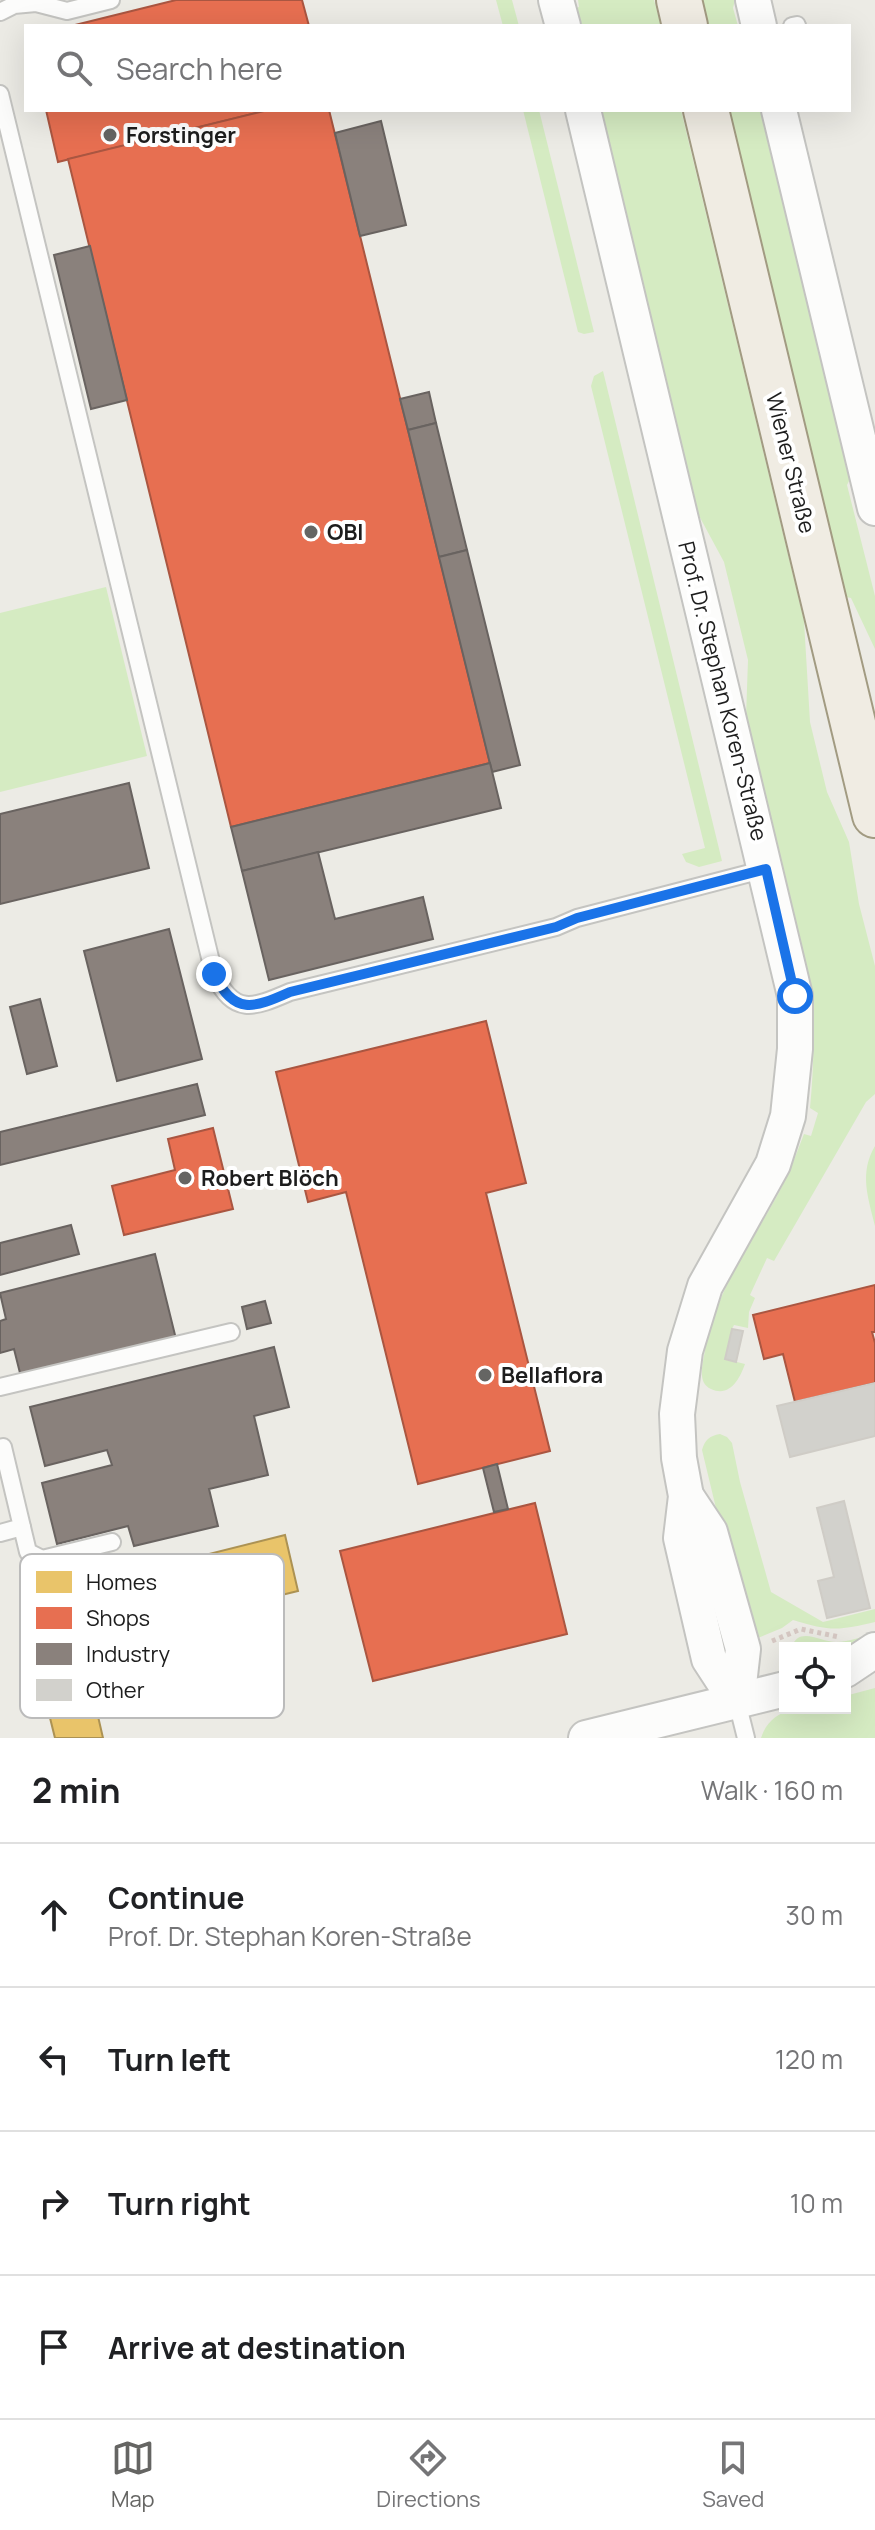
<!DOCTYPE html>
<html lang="en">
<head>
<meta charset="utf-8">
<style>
  body { margin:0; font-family:Manrope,sans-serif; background:#f2f2f2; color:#202124 }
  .controls { position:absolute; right:24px; bottom:24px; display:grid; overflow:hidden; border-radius:0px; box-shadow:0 8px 32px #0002 }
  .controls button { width:72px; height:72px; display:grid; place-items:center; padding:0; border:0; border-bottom:2px solid #e0e0e0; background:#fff; color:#202124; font:40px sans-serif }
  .stop { position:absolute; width:24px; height:24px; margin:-18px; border:6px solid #1a73e8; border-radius:50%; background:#fff }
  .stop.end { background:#1a73e8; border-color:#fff; box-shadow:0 2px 8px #0008 }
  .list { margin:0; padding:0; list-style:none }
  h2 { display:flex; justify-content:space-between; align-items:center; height:104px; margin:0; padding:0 32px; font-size:34px }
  h2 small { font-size:26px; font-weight:400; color:#757577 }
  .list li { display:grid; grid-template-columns:52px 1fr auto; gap:24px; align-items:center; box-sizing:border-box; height:144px; padding:0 32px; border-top:2px solid #e0e0e0 }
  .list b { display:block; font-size:30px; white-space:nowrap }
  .list p { margin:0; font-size:26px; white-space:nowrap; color:#757577 }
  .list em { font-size:26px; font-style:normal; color:#757577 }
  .icon { flex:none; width:44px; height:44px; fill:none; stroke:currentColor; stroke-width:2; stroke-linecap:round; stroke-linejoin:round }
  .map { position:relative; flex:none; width:875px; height:1738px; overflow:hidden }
  .search { position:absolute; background:#fff; box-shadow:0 8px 32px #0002; left:24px; right:24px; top:24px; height:88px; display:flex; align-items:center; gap:20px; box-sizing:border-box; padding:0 28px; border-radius:0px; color:#757577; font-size:30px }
  .sheet { height:680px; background:#fff }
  nav { display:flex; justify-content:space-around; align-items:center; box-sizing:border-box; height:112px; border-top:2px solid #e0e0e0; background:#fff; font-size:22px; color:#757577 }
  nav a { display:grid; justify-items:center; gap:4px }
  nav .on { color:#656563 }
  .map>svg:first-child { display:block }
  .grass { fill:#d5ebc2 }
  .homes { fill:#e9c46a; stroke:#ac9253; stroke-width:2 }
  .shops { fill:#e76f51; stroke:#aa5641; stroke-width:2 }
  .industry { fill:#8a817c; stroke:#696360; stroke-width:2 }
  .building { fill:#d2d1cc; stroke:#cfccc6; stroke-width:2 }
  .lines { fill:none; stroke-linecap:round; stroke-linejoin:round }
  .service-casing { stroke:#c4c4c1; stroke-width:20 }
  .minor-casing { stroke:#c4c4c1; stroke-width:38 }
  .primary-casing { stroke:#a29b82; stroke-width:48 }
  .path { stroke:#d7c9c4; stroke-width:5; stroke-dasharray:4 4; stroke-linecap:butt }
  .service { stroke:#fcfcfb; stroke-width:16 }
  .minor { stroke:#fcfcfb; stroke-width:34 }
  .primary { stroke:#f0ece3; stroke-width:44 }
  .route { stroke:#1a73e8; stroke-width:10 }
  .poi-dot { fill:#656563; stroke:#fff; stroke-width:3 }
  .labels { text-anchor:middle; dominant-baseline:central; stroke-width:8; stroke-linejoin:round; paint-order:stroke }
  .poi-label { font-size:22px; font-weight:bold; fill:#1d1d1d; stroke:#fff; text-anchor:start }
  .street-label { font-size:22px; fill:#1d1d1d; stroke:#fff }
  .key { fill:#fff; stroke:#bbb; stroke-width:2 }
  .key-label { font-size:22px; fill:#1d1d1d }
</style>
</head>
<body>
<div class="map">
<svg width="875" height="1738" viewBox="0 0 875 1738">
  <rect width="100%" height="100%" fill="#ecebe5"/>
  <g class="grass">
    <polygon points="496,0 512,0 519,26 503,26"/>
    <polygon points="578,0 654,0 661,26 579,26 575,8 579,7"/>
    <polygon points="701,0 735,0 733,8 738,26 707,26"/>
    <polygon points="523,110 539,110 594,332 584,334 578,332"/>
    <path d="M600,110H681L804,621L810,722L827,792L849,842L859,904L875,966V1094L866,1102L774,1261L767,1258L750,1295L755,1298L749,1312L748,1328L734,1325L732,1329L725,1359L745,1364C740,1378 730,1398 711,1389C698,1383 702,1367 704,1356C713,1295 748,1249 777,1196C788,1176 796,1155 804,1134L811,1136L818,1113L810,1108C814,1066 815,1026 810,983L746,717L748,660L724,562L697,512Z"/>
    <polygon points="728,110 761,110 850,479 847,485 875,596 875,649 851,598 846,597"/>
    <polygon points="603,371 722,861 699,867 686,862 682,854 705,848 591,386 594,376"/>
    <polygon points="106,587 147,756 0,792 0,613"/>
    <path d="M875,1146V1226C868,1197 859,1173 875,1146Z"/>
    <path d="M720,1434L727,1437L732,1443L740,1482L771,1592L823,1622L875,1609V1622C838,1631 829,1631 793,1620L782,1628L758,1638L751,1627L722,1533L702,1450C705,1440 709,1436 720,1434Z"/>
    <path d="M875,1633V1637L838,1648H791C799,1625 820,1642 836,1642C849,1642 863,1636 875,1633Z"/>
    <path d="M875,1688V1738H761C773,1701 813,1708 845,1708V1696Z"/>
  </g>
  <polygon class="homes" points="285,1535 298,1591 196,1616 192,1596 86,1622 91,1642 162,1624 172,1666 91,1686 103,1738 55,1738 21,1601"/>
  <g class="shops">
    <polygon points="176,0 302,0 309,26 71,26"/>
    <polygon points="46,110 268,110 58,162"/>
    <polygon points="268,110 329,110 490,763 231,827 68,159"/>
    <polygon points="486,1021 526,1183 486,1193 550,1451 418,1484 346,1192 308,1202 276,1072"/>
    <polygon points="213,1128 233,1209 124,1235 112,1186 175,1170 168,1139"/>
    <polygon points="875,1285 875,1332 872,1332 875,1343 875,1383 795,1402 783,1354 764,1359 753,1315"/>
    <polygon points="535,1503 567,1634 373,1681 340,1551"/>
  </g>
  <g class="industry">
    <polygon points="381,121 406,225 360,236 335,133"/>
    <polygon points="90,246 127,400 91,409 54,255"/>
    <polygon points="429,392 436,423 408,430 400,399"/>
    <polygon points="436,423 467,550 439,557 408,430"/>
    <polygon points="467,550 520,765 492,772 439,557"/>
    <polygon points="490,763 501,808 242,871 231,827"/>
    <polygon points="129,783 149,868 0,904 0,814"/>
    <polygon points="318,852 335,919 423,897 433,939 269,980 242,871"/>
    <polygon points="169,929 202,1059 117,1081 84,951"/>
    <polygon points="40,999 57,1066 27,1074 10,1007"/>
    <polygon points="197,1084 205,1115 0,1165 0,1132"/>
    <polygon points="71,1225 79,1254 0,1275 0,1243"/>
    <polygon points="155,1254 176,1339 21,1377 14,1349 0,1353 0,1321 6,1319 0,1293"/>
    <polygon points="265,1301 271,1323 247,1329 242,1307"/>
    <polygon points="274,1347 289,1407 254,1416 268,1475 209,1489 218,1526 134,1546 128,1526 57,1544 42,1483 112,1465 107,1450 45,1466 30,1407"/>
    <polygon points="497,1464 508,1509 494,1512 483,1468"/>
  </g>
  <g class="building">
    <polygon points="732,1329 743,1331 736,1362 725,1359"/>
    <polygon points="875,1383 875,1436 790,1457 777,1406"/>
    <polygon points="844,1501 870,1608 827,1618 818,1581 834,1577 817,1508"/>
  </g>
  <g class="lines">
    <defs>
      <g id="service">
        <polyline points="0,12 14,5 36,3 67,11 111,0"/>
        <polyline points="792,26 797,25"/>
        <path d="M0,94L214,974C234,1016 253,1008 290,992L556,927L577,918L766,869"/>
        <polyline points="0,1387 231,1332"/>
        <polyline points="0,1448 3,1447 22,1527 0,1533"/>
        <polyline points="22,1527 28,1552 42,1559 112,1542"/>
        <polyline points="737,1702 746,1738"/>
      </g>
      <g id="minor">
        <polyline points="556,0 563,26"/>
        <polyline points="753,0 759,26"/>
        <polyline points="583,110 795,996 795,1049 788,1116 773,1164 705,1286 685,1351 677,1414 679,1458 686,1496 681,1538 709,1659 737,1702"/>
        <polyline points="779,110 875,508"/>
        <polyline points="686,1496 710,1532 743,1649 737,1702"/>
        <polyline points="845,1670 875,1650"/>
        <polyline points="586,1738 785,1689"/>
      </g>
      <g id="primary">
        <polyline points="679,0 685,26"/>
        <polyline points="706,110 875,815"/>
      </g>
    </defs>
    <use href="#service" class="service-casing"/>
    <use href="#minor" class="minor-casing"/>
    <use href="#primary" class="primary-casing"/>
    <polyline class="path" points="772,1641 801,1629 839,1637"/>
    <use href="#service" class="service"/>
    <use href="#minor" class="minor"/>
    <use href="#primary" class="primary"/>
  </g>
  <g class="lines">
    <path class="route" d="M214,974C234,1016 254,1008 290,992L556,927L577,918L766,869L795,996"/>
  </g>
  <g class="poi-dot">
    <circle cx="110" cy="135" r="8"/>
    <circle cx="311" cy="532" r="8"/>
    <circle cx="185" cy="1178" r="8"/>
    <circle cx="485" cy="1375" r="8"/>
  </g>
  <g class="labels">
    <g class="poi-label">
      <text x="126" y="135">Forstinger</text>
      <text x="327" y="532">OBI</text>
      <text x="201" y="1178">Robert Blöch</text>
      <text x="501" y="1375">Bellaflora</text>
    </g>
    <g class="street-label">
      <text transform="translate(791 463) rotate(76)">Wiener Straße</text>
      <text transform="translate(723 691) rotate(76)">Prof. Dr. Stephan Koren-Straße</text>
    </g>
  </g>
  <rect x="20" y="1554" width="264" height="164" rx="12" class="key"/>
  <rect x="36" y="1571" width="36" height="22" fill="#e9c46a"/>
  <rect x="36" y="1607" width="36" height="22" fill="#e76f51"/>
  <rect x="36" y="1643" width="36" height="22" fill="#8a817c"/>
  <rect x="36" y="1679" width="36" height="22" fill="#d2d1cc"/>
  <g class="key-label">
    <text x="86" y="1590">Homes</text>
    <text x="86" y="1626">Shops</text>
    <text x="86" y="1662">Industry</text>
    <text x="86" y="1698">Other</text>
  </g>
</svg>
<div class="controls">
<button><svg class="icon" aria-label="locate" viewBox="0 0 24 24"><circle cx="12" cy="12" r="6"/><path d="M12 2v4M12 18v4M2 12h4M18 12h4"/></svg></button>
</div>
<div class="stop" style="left:795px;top:996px"></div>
<div class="stop end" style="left:214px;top:974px"></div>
<div class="search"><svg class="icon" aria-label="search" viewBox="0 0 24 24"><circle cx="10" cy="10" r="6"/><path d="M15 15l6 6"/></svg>Search here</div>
</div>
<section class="sheet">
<h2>2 min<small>Walk · 160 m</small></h2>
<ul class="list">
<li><svg class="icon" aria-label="ahead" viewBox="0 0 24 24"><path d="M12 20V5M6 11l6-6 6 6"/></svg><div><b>Continue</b><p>Prof. Dr. Stephan Koren-Straße</p></div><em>30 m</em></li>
<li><svg class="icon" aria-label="left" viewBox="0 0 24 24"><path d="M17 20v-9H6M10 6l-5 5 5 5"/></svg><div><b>Turn left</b></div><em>120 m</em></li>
<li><svg class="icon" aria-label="right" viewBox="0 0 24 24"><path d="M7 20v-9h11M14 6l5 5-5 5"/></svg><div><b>Turn right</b></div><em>10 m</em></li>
<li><svg class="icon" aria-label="arrive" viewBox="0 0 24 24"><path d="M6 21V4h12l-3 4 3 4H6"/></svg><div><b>Arrive at destination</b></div></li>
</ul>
</section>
<nav>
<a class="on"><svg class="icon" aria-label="map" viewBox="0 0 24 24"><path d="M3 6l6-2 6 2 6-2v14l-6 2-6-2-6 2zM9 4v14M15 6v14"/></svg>Map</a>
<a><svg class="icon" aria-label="directions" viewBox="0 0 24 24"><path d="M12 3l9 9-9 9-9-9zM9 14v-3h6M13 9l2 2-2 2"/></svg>Directions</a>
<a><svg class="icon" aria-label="saved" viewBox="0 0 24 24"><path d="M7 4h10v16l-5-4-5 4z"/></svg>Saved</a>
</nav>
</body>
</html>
